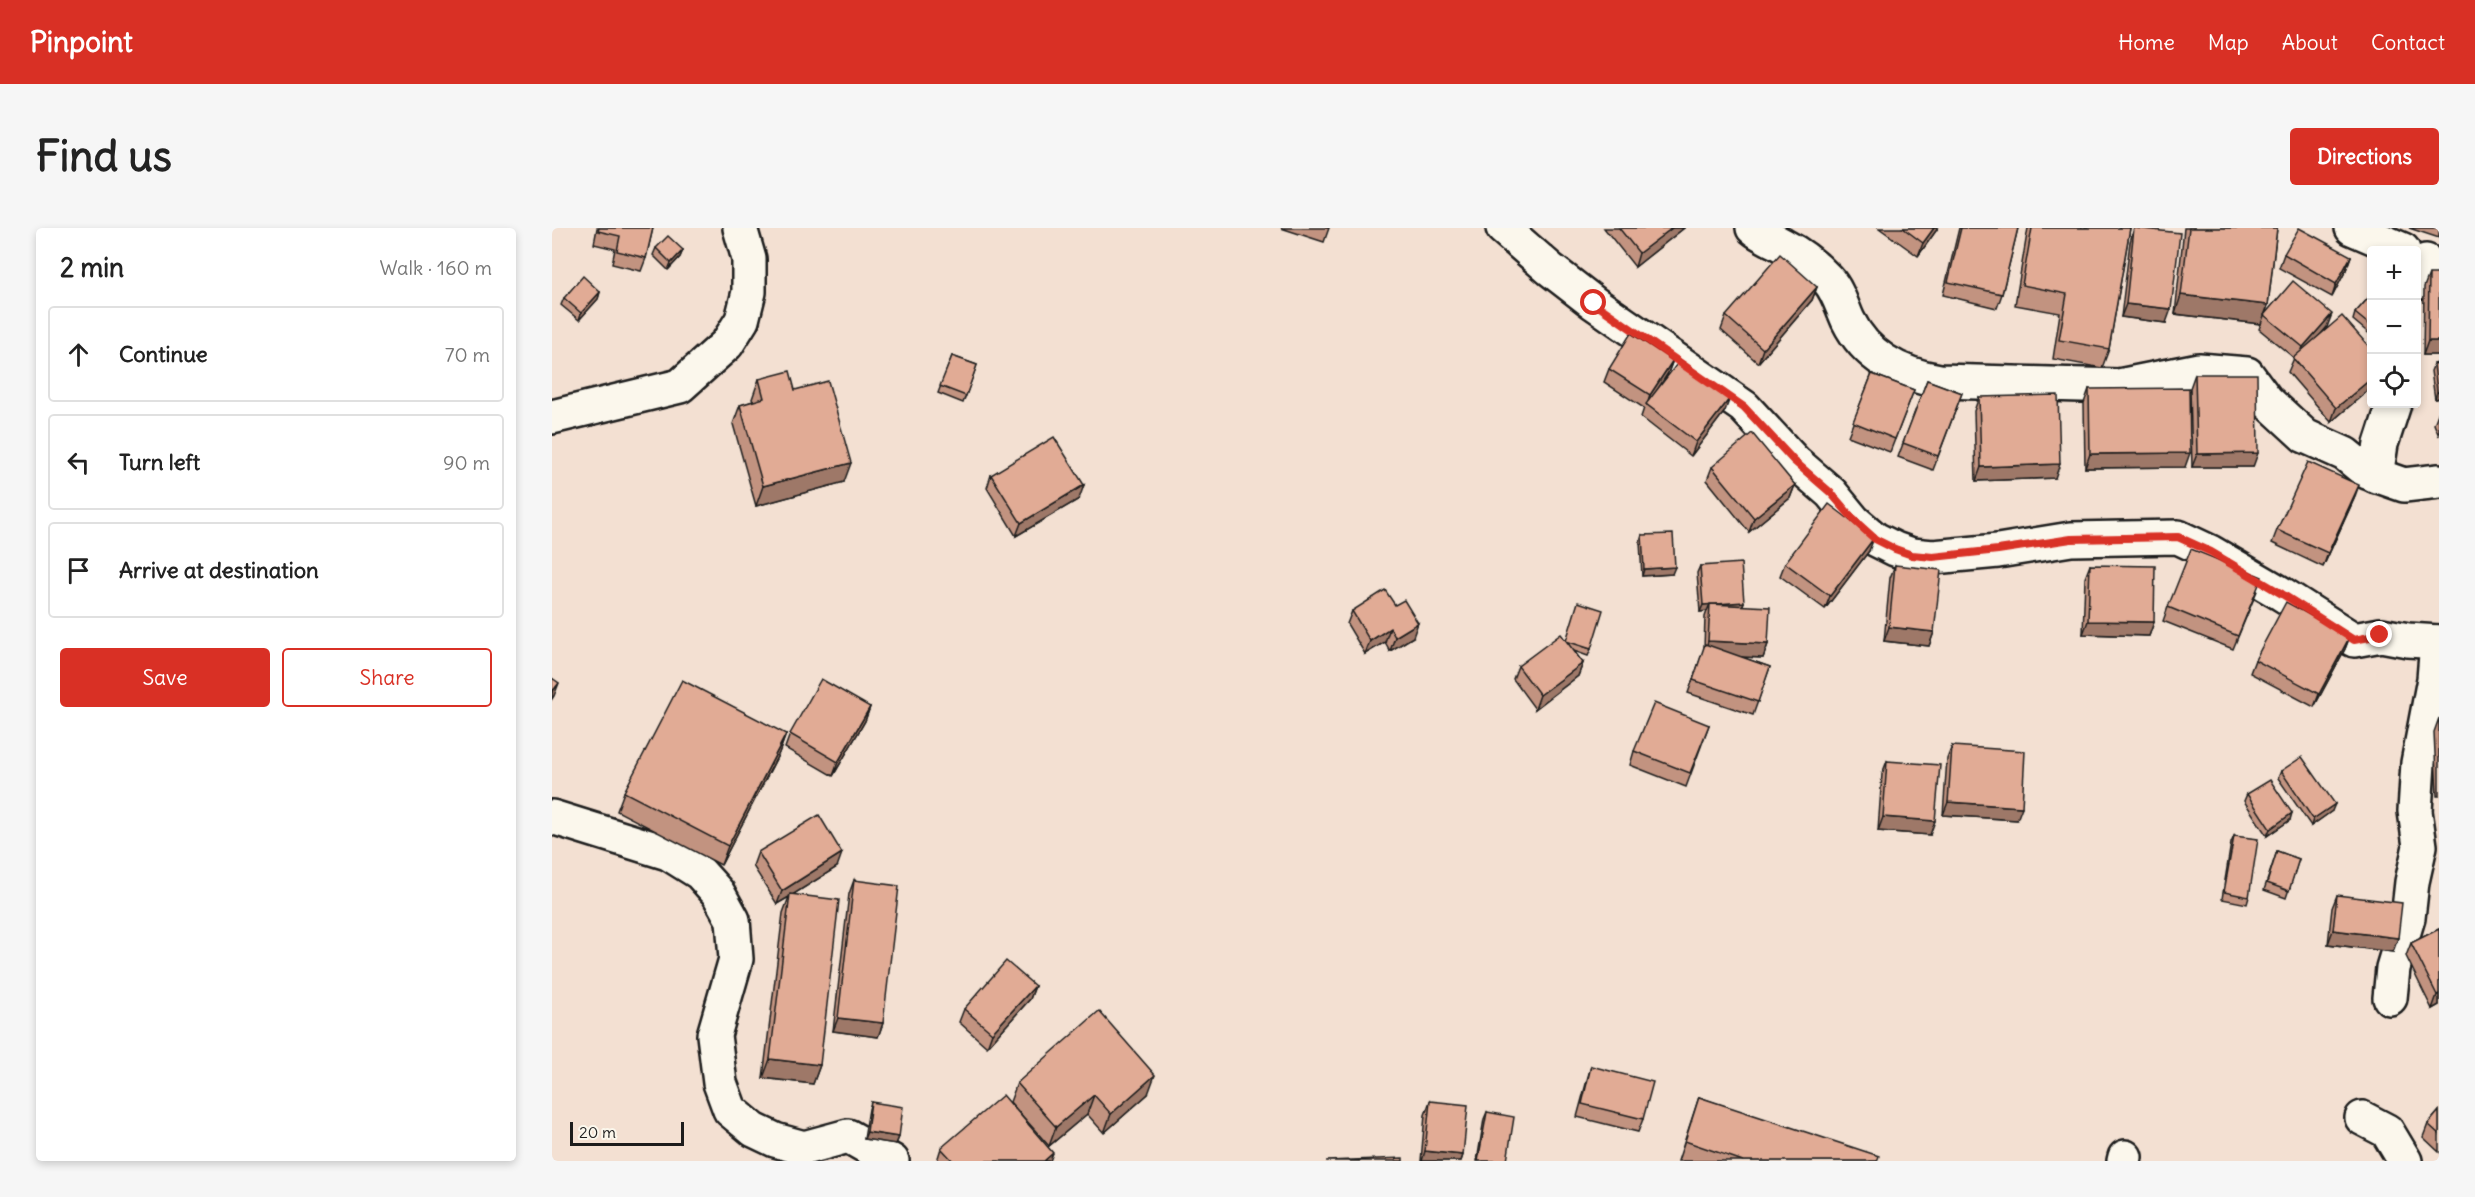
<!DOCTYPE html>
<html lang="en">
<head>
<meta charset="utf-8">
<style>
  body { margin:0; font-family:Delius,sans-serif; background:#f6f6f6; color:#222 }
  .controls { position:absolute; right:18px; top:18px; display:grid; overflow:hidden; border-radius:6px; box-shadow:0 3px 9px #0003 }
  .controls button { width:54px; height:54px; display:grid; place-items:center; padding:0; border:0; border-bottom:2px solid #e0e0e0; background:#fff; color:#222; font:30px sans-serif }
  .scale { position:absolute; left:18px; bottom:15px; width:114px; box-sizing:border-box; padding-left:6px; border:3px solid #1c1c1c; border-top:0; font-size:16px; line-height:21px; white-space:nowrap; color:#1c1c1c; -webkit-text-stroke:4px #fbf7ec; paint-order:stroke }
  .stop { position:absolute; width:18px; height:18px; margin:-14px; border:4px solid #d93025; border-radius:50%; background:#fff }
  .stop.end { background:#d93025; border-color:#fff; box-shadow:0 2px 6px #0008 }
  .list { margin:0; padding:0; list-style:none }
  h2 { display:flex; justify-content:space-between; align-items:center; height:78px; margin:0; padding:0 24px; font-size:26px }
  h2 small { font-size:20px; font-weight:400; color:#767676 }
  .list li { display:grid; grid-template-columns:39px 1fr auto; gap:18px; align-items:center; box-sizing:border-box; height:96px; margin:0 12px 12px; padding:0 12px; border:2px solid #e0e0e0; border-radius:6px }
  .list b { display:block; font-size:22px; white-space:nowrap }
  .list em { font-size:20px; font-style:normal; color:#767676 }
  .actions { display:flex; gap:12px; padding:18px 24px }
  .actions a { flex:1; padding:14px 0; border:2px solid #d93025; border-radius:6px; text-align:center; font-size:21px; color:#d93025 }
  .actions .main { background:#d93025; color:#fff }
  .icon { flex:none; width:33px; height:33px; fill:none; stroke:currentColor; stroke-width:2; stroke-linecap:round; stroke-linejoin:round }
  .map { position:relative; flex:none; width:1887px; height:933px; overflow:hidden; border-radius:6px }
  header { display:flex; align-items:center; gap:36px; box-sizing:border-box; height:84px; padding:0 30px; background:#d93025; color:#fff }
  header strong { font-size:28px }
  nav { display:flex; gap:33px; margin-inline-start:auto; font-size:21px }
  .intro { display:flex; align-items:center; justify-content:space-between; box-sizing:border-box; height:144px; padding:0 36px }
  h1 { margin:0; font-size:42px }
  .button { padding:15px 27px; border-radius:6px; background:#d93025; color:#fff; font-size:21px; font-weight:700 }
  main { display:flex; gap:36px; padding:0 36px }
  aside { flex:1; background:#fff; border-radius:6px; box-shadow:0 3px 9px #0003 }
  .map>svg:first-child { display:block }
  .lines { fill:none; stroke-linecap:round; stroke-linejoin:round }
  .street-casing { stroke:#1c1c1c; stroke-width:38 }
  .street { stroke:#fbf7ec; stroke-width:33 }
  .wall { fill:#c29380; stroke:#1c1c1c; stroke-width:1.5 }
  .shaded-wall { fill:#9e7868; stroke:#1c1c1c; stroke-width:1.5 }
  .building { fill:#e1ab95; stroke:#1c1c1c; stroke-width:1.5 }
  .route { stroke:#d93025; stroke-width:8 }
</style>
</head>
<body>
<header>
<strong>Pinpoint</strong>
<nav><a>Home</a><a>Map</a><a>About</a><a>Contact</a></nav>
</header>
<div class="intro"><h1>Find us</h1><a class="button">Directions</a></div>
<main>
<aside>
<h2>2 min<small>Walk · 160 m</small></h2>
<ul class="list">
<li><svg class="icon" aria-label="ahead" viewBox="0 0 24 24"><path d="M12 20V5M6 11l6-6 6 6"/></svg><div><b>Continue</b></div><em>70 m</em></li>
<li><svg class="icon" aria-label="left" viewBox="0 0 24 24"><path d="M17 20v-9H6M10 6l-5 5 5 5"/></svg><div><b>Turn left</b></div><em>90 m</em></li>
<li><svg class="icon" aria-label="arrive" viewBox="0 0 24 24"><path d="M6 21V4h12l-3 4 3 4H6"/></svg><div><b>Arrive at destination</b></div></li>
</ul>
<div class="actions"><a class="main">Save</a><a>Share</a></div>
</aside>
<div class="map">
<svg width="1887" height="933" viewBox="0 0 1887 933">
  <rect width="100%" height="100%" fill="#f3e0d2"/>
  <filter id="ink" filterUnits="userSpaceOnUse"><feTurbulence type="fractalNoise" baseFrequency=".0167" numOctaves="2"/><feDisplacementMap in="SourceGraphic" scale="12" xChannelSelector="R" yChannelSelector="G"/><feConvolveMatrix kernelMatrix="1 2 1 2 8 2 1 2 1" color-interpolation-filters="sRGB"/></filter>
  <g filter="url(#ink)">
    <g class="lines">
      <defs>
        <g id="street">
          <polyline points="951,0 998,41 1042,75 1192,179 1242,233 1279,265 1302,293 1323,311 1343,321 1360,327 1381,329 1446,323 1519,311 1626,309 1658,324 1730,366 1802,412 1829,407 1856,412 1887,414"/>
          <path d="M1201,0C1210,8 1222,12 1232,18C1248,26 1264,39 1276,52C1286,63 1290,79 1296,92C1314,129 1349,147 1388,153L1567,158L1647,142L1695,146L1715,173L1753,208L1793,226L1815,244L1852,257L1887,253"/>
          <polyline points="1800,0 1851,22"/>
          <polyline points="1864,55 1874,33"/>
          <polyline points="0,189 128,158 175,116 190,92 197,64 197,31 188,0"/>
          <polyline points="1824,248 1829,216 1842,176"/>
          <polyline points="0,589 116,625 148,645 166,665 181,692 184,731 162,807 168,855 178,882 202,902 223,912 252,920 296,908 340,933"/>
          <polyline points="1838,770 1841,740 1856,690 1860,654 1868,618 1863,583 1866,535 1882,451 1885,414"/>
          <polyline points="1810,890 1835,903 1853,933"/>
          <polyline points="1572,933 1573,929"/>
        </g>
      </defs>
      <use href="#street" class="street-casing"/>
      <use href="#street" class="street"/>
    </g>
    <g class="wall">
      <polygon points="45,0 101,0 94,30 89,43 60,36 63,21 42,16"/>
      <polygon points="729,0 777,0 772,14"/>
      <polygon points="1052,0 1132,0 1083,39"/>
      <polygon points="1327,0 1386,0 1366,28"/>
      <polygon points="1407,0 1466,0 1450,66 1445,80 1391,67"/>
      <polygon points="1476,0 1578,0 1557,121 1550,140 1501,131 1508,85 1463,77"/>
      <polygon points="1582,0 1614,95 1569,89 1578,14"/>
      <polygon points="1632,0 1725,0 1716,77 1713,87 1775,99 1768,107 1820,122 1820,159 1779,194 1736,144 1742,130 1707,101 1709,96 1623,86"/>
      <polygon points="1857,0 1887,0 1887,10"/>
      <polygon points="104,20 131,22 128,29 116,42 101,27"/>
      <polygon points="1732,26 1799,28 1794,42 1780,69 1727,40"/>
      <polygon points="1877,46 1887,127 1871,127 1872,59"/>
      <polygon points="1265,59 1260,72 1206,135 1169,102 1174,88"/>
      <polygon points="48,64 46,71 27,92 9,77 12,70"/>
      <polygon points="1820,66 1820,108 1801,92 1803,85"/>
      <polygon points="400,128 425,137 411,175 386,165"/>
      <polygon points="1121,132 1116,145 1109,156 1173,183 1139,228 1089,189 1092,180 1052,154 1057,141"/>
      <polygon points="1887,135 1887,170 1883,171 1879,143 1882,136"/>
      <polygon points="1320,146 1362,162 1338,224 1296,208"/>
      <polygon points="1643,146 1701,239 1640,239 1638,160"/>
      <polygon points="207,151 243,162 292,254 204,278 181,196 188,177 201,173 200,171"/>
      <polygon points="1375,152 1410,165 1381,242 1346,229"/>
      <polygon points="1537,161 1633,239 1533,240 1532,175"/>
      <polygon points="1427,169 1503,250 1424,253 1422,183"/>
      <polygon points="1887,183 1887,208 1882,196"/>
      <polygon points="1160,239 1243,257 1238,270 1197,304 1155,252"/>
      <polygon points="439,247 527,271 464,308 435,260"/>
      <polygon points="1802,271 1771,339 1720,315 1725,302"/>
      <polygon points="1090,307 1120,346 1090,348 1088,314"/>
      <polygon points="1317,323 1273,381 1228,348 1233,335"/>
      <polygon points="1343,337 1382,404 1377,418 1332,413 1338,350"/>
      <polygon points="1538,337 1602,394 1597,408 1531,406 1533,350"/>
      <polygon points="1148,338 1192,374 1191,377 1216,416 1211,430 1189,429 1218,439 1201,487 1136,465 1152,421 1153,389 1155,383 1148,384 1145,345"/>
      <polygon points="1705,363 1681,421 1611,393 1616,379"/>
      <polygon points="800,383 861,409 838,423 833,414 813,426 795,396"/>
      <polygon points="1798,408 1793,421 1762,479 1698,445 1703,432"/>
      <polygon points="1014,412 1039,421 1036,428 1022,423 1031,435 1026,448 983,481 961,451 966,438"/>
      <polygon points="318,479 313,493 281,548 233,520 238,506"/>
      <polygon points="1887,490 1887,568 1885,568 1882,504"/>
      <polygon points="1157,497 1134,559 1078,537 1082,523"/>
      <polygon points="234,506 227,525 169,637 65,583 72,564"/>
      <polygon points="1400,518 1465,592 1391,587 1395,531"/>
      <polygon points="1335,533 1378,607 1326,603 1330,546"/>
      <polygon points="1729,543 1780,583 1759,598 1726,550"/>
      <polygon points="1695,566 1738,592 1715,608 1692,573"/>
      <polygon points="1682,608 1697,669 1695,676 1670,671 1679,615"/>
      <polygon points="1725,623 1747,631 1734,670 1712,662"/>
      <polygon points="206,624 285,639 240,667 268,837 261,856 211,850 231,685 237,669 225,676 201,638"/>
      <polygon points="302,652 331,795 326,809 281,803 297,666"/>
      <polygon points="1785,667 1841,724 1776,716 1780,680"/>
      <polygon points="1887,701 1887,777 1880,781 1854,728 1859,715"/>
      <polygon points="483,758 478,771 435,819 407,794 412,781"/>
      <polygon points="1039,838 1091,891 1086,904 1025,889 1035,852"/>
      <polygon points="465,855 596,866 552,905 535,886 497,918 458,874"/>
      <polygon points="1147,869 1325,933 1126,933"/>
      <polygon points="878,873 911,927 909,933 869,933 873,887"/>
      <polygon points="319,874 347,909 344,916 312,911 317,881"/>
      <polygon points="1887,883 1887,924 1871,909 1876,896"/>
      <polygon points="935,884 955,933 925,933 932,891"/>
      <polygon points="389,920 498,933 385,933"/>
    </g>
    <g class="shaded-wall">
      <polygon points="1120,0 1132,0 1083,39 1087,25"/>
      <polygon points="1382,0 1386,0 1366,28 1371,15"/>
      <polygon points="131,22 128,29 116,42 119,35"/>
      <polygon points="1799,28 1794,42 1780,69 1784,56"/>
      <polygon points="1265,59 1260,72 1206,135 1211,121"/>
      <polygon points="48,64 46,71 27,92 29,85"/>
      <polygon points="1629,67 1716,77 1709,96 1623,86"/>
      <polygon points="1574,76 1619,81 1614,95 1569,89"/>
      <polygon points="1780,86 1775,99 1746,133 1751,119"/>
      <polygon points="1876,113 1887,113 1887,127 1871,127"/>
      <polygon points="1121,132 1116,145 1096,177 1095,177 1098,167"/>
      <polygon points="1820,150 1820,159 1779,194 1784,180"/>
      <polygon points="1885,164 1887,164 1887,170 1883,171"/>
      <polygon points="1178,170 1173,183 1139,228 1144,214"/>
      <polygon points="1638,225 1633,239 1533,240 1538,226"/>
      <polygon points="1706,225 1701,239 1640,239 1645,226"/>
      <polygon points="299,235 292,254 204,278 211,258"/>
      <polygon points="1508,236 1503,250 1424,253 1429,239"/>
      <polygon points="532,257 527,271 464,308 469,295"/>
      <polygon points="1243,257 1238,270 1197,304 1202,290"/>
      <polygon points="1807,257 1802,271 1771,339 1776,325"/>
      <polygon points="1322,310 1317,323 1273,381 1278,368"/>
      <polygon points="1123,339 1120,346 1090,348 1092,341"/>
      <polygon points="1192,374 1189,381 1158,376"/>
      <polygon points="1158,376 1155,383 1148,384 1151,377"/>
      <polygon points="1536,393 1602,394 1597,408 1531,406"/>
      <polygon points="866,395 861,409 838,423 843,409"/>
      <polygon points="1337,399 1382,404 1377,418 1332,413"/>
      <polygon points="838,400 833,414 813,426 818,413"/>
      <polygon points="1798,408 1793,421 1762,479 1767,466"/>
      <polygon points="1156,413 1216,416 1211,430 1152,427"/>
      <polygon points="1031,435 1026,448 983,481 988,467"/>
      <polygon points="7,455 2,468 0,471 0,464"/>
      <polygon points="318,479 313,493 281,548 286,534"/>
      <polygon points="234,506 227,525 169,637 176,618"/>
      <polygon points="1396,574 1470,579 1465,592 1391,587"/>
      <polygon points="1783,576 1780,583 1759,598 1761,591"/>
      <polygon points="1740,585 1738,592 1715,608 1718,601"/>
      <polygon points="1331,589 1383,593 1378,607 1326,603"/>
      <polygon points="290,625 285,639 237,669 238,666 237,669 225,676 230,663"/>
      <polygon points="1781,702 1846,710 1841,724 1776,716"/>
      <polygon points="483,758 478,771 435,819 440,805"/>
      <polygon points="1887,766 1887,777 1880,781 1885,767"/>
      <polygon points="286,790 331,795 326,809 281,803"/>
      <polygon points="218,831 268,837 261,856 211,850"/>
      <polygon points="603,847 596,866 552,905 559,886"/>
      <polygon points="542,867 535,886 497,918 504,899"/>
      <polygon points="315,904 347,909 344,916 312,911"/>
      <polygon points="873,923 911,927 909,933 870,933"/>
      <polygon points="501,925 498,933 492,933"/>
    </g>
    <g class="building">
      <polygon points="47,0 101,0 94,30 65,23 68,8 46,3"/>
      <polygon points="1067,0 1120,0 1087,25"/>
      <polygon points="1351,0 1382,0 1371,15"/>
      <polygon points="1409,0 1466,0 1450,66 1396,54"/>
      <polygon points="1480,0 1578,0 1557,121 1507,112 1515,66 1470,57"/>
      <polygon points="1582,0 1628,5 1619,81 1574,76"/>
      <polygon points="1637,0 1725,0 1716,77 1629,67"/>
      <polygon points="1747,0 1799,28 1784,56 1732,26"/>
      <polygon points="116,8 131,22 119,35 104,20"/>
      <polygon points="1228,26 1265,59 1211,121 1174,88"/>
      <polygon points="1877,46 1887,46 1887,113 1876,113"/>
      <polygon points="31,48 48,64 29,85 12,70"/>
      <polygon points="1741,53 1780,86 1751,119 1712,87"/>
      <polygon points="1820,66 1820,99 1803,85"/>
      <polygon points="1790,88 1820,122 1820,150 1784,180 1741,130"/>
      <polygon points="1079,105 1121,132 1098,167 1057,141"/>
      <polygon points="400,128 425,137 414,168 388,158"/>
      <polygon points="1128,132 1178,170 1144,214 1094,176"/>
      <polygon points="1887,135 1887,164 1885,164 1882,136"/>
      <polygon points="238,143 243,162 276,153 299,235 211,258 188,177 212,170 207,151"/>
      <polygon points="1320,146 1362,162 1343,211 1301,194"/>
      <polygon points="1643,146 1705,146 1706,225 1645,226"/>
      <polygon points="1375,152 1410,165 1386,228 1351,215"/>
      <polygon points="1637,160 1638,225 1538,226 1537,161"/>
      <polygon points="1506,167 1508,236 1429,239 1427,169"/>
      <polygon points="1200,205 1243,257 1202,290 1160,239"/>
      <polygon points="502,209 532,257 469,295 439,247"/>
      <polygon points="1756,234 1807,257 1776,325 1725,302"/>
      <polygon points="1277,276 1322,310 1278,368 1233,335"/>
      <polygon points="1121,306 1123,339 1092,341 1090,307"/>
      <polygon points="1639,321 1710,349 1686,408 1616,379"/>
      <polygon points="1189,335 1192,374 1151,377 1148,338"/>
      <polygon points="1343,337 1389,342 1382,404 1337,399"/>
      <polygon points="1538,337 1603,338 1602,394 1536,393"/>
      <polygon points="833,362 843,377 852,372 866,395 843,409 838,400 818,413 800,383"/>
      <polygon points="1026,374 1051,382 1039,421 1014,413"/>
      <polygon points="1734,374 1798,408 1767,466 1703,432"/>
      <polygon points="1158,376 1218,379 1216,416 1156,413"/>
      <polygon points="1009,406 1031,435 988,467 966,438"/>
      <polygon points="1153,416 1218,439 1206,474 1141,452"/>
      <polygon points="0,450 7,455 0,464"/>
      <polygon points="269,451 318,479 286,534 238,506"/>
      <polygon points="130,452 234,506 176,618 72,564"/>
      <polygon points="1102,475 1157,497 1138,545 1082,523"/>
      <polygon points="1400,518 1473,523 1470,579 1396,574"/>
      <polygon points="1750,529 1783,576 1761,591 1729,543"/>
      <polygon points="1335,533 1388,537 1383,593 1331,589"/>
      <polygon points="1718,552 1740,585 1718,601 1695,566"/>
      <polygon points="267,587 290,625 230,663 206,624"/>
      <polygon points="1682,608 1706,611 1697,669 1672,664"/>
      <polygon points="1725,623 1747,631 1737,663 1715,655"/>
      <polygon points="302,652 347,658 331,795 286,790"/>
      <polygon points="238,666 287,672 268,837 218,831"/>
      <polygon points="1785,667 1850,675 1846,710 1781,702"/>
      <polygon points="1887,701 1887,766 1885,767 1859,715"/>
      <polygon points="454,733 483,758 440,805 412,781"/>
      <polygon points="547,783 603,847 559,886 542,867 504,899 465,855"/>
      <polygon points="1039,838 1101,854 1091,891 1030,876"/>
      <polygon points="451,867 501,925 492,933 401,933 389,920"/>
      <polygon points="1147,869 1327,928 1325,933 1191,933 1133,913"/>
      <polygon points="878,873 916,877 911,927 873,923"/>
      <polygon points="319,874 351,879 347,909 315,904"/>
      <polygon points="1887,883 1887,906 1876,896"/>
      <polygon points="935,884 962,889 955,933 926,933"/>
      <polygon points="851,930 851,933 774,933"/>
    </g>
  </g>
  <g class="lines" filter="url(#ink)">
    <polyline class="route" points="1042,75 1192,179 1242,233 1279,265 1302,292 1323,311 1343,321 1360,327 1381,329 1446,322 1519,311 1626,309 1659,324 1730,366 1802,412 1828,407"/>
  </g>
</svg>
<div class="controls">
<button>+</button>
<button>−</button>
<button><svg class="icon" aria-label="locate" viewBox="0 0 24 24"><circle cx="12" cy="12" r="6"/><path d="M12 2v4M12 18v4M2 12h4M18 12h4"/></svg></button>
</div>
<div class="scale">20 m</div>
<div class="stop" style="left:1042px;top:75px"></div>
<div class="stop end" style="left:1828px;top:407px"></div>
</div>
</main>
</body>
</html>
